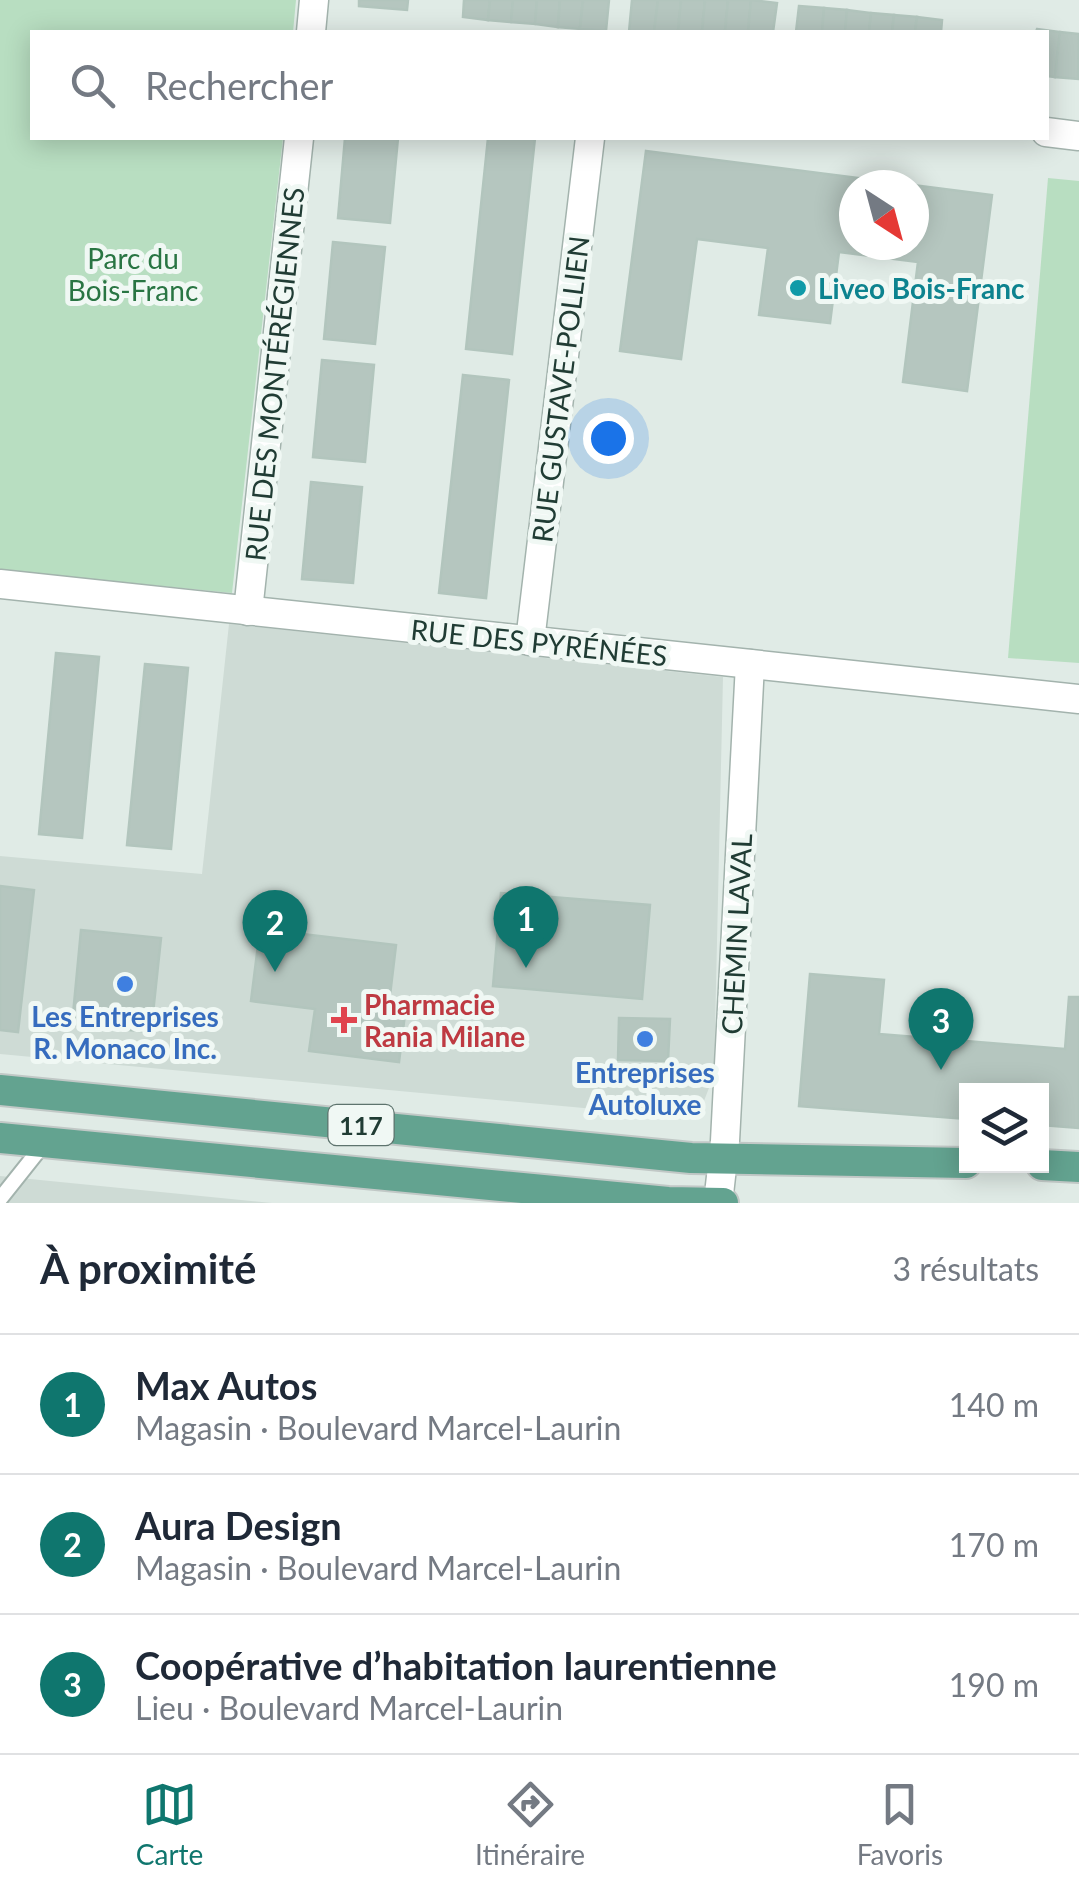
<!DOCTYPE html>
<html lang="fr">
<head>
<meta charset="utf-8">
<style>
  body { margin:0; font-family:Lato,sans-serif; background:#f2f2f3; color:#1f2937 }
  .controls { position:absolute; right:30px; bottom:30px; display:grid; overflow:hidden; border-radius:0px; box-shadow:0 5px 25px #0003 }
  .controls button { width:90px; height:90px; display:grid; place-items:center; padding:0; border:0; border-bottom:2px solid #e0e1e3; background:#fff; color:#1f2937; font:50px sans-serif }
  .compass { position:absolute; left:839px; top:170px; width:90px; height:90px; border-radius:50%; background:#fff; box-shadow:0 5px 25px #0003; rotate:144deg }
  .you { position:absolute; left:608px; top:438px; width:35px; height:35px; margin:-25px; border:8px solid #fff; border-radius:50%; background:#1a73e8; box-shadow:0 0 0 15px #1a73e833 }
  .badge { display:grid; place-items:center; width:65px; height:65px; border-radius:50%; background:#0f766e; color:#fff; font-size:32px; font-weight:700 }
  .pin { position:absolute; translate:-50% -82px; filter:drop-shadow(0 2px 5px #0008) }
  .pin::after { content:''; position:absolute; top:52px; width:35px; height:30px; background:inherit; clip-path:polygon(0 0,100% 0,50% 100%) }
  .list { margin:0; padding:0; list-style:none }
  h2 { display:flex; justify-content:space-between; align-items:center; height:130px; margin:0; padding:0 40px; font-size:42px }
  h2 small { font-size:32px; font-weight:400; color:#747a83 }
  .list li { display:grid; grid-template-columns:65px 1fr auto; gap:30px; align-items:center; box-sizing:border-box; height:140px; padding:0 40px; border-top:2px solid #e0e1e3 }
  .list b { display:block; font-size:38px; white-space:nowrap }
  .list p { margin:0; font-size:32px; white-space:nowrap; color:#747a83 }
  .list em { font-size:32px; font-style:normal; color:#747a83 }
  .icon { flex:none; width:55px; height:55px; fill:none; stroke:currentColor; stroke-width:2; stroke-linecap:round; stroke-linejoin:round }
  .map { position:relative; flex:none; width:1079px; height:1203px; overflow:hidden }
  .search { position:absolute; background:#fff; box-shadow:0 5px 25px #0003; left:30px; right:30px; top:30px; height:110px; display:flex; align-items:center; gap:25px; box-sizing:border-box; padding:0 35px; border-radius:0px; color:#747a83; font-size:38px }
  .sheet { height:550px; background:#fff }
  nav { display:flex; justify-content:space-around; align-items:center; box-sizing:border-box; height:140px; border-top:2px solid #e0e1e3; background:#fff; font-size:28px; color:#747a83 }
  nav a { display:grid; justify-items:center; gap:5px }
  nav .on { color:#0f766e }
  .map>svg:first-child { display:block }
  .built { fill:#cedbd5 }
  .green { fill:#b8dec1 }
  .building { fill:#b5c6bf; stroke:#b2c5bd; stroke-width:2.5; fill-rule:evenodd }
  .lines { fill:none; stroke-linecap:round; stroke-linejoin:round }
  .service-casing { stroke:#a3b3ad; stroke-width:18 }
  .minor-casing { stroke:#a3b3ad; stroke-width:31 }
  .primary-casing { stroke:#c1c8c6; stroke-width:34 }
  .service { stroke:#fff; stroke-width:14 }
  .minor { stroke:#fff; stroke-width:28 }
  .primary { stroke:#63a390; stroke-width:30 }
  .culture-dot { fill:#0f9aa8; stroke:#f0f8f4; stroke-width:4 }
  .shop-dot { fill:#3f7fe0; stroke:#f0f8f4; stroke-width:4 }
  .health-dot { fill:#e0444e; stroke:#f0f8f4; stroke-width:4 }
  .labels { text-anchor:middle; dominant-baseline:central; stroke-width:10; stroke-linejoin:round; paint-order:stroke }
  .shield { fill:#f0f8f4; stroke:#5e746e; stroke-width:2.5 }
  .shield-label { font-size:25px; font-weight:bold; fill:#203c34 }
  .park-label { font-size:28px; fill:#297543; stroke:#f0f8f4 }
  .culture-label { font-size:28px; font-weight:bold; fill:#0d838f; stroke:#f0f8f4; text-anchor:start }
  .street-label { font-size:28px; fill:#203c34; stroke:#f0f8f4 }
  .health-label { font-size:28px; font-weight:bold; fill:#be3a42; stroke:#f0f8f4; text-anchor:start }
  .shop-label { font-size:28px; font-weight:bold; fill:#366cbe; stroke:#f0f8f4 }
</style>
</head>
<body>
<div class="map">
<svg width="1079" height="1203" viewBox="0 0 1079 1203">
  <rect width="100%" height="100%" fill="#e0ebe6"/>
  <g class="built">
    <polygon points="229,624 723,677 714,1075 702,1106 670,1116 0,1054 0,856 202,874"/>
    <polygon points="0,1176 272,1203 0,1203"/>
  </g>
  <g class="green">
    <polygon points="0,0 296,0 293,32 32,32 32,138 283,138 232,593 0,570"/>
    <polygon points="1048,178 1079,181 1079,663 1008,658"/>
  </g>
  <g class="building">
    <polygon points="359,0 408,0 407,10 359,6"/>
    <polygon points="464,0 490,0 488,20 463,17"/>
    <polygon points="490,0 513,0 511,22 488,20"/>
    <polygon points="513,0 537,0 535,24 511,22"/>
    <polygon points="537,0 560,0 558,27 535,24"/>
    <polygon points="560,0 583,0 580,29 558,27"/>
    <polygon points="583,0 609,0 606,31 580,29"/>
    <polygon points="632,0 658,0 654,32 629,32"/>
    <polygon points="658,0 681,0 678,32 654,32"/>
    <polygon points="681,0 705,0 702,32 678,32"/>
    <polygon points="705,0 728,0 725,32 702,32"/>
    <polygon points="728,0 751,0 748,32 725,32"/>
    <polygon points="751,0 777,3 773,32 748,32"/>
    <polygon points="799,6 824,8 822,32 796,32"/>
    <polygon points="824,8 847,10 845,32 822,32"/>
    <polygon points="847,10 871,13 869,32 845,32"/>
    <polygon points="871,13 894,15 892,32 869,32"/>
    <polygon points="894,15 917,17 915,32 892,32"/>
    <polygon points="917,17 942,20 941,32 915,32"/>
    <polygon points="1037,29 1060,32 1055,77 1046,76 1046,32 1036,32"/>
    <polygon points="1060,32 1079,34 1078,79 1055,77"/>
    <polygon points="345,138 398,138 390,223 338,218"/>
    <polygon points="488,138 535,138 512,354 466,349"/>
    <path d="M646,151L992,195L967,391L903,382L918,262L839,252L830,323L759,315L768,248L697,239L681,359L620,351ZM854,185H914V245H854Z"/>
    <polygon points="333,242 385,247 375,344 324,339"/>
    <polygon points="322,360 374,365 365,462 313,457"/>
    <polygon points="463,375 509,380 486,598 439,593"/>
    <polygon points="311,482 362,487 353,583 302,579"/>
    <polygon points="56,653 99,657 82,838 39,834"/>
    <polygon points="145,664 188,668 171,849 127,845"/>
    <polygon points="0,886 34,890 18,1032 0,1030"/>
    <polygon points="501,893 650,905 642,999 493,986"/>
    <polygon points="260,929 396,945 388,1012 405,1014 399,1062 309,1051 315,1009 251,1001"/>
    <polygon points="81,930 161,938 151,1032 72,1025"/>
    <polygon points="810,974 884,980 879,1034 1065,1049 1069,997 1079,997 1079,1128 1042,1125 1042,1090 966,1090 966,1119 799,1106"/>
    <polygon points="619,1018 670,1019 668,1061 618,1060"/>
  </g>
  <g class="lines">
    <defs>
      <polyline id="service" points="0,1199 43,1145"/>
      <g id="minor">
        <polyline points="311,32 314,0"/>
        <polyline points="1046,132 1079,136"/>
        <polyline points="0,584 1079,699"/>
        <polyline points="248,611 299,138"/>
        <polyline points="530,641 590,138"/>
        <polyline points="718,1203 725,1141 750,664"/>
      </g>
      <g id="primary">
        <polyline points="0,1090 691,1158 966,1163"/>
        <polyline points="0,1138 668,1202 723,1203"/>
        <polyline points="1042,1165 1079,1167"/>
      </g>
    </defs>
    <use href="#service" class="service-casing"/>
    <use href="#minor" class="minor-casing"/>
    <use href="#primary" class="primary-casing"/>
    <use href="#service" class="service"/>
    <use href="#minor" class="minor"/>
    <use href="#primary" class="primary"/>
  </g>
  <circle class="culture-dot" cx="798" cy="288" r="10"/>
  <g class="shop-dot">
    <circle cx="125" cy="984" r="10"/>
    <circle cx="645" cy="1039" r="10"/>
  </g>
  <path class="health-dot" d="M339 1005h10v10h10v10h-10v10h-10v-10h-10v-10h10z"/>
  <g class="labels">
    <rect class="shield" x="328.5" y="1105" width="65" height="40" rx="8"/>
    <g class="shield-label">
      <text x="361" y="1125">117</text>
    </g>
    <g class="park-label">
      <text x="133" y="258">Parc du<tspan x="133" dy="32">Bois-Franc</tspan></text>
    </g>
    <g class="culture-label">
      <text x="818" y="288">Liveo Bois-Franc</text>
    </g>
    <g class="street-label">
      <text transform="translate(274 374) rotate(-84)">RUE DES MONTÉRÉGIENNES</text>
      <text transform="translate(560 389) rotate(-83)">RUE GUSTAVE-POLLIEN</text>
      <text transform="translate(539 642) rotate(6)">RUE DES PYRÉNÉES</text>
      <text transform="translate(736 934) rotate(-87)">CHEMIN LAVAL</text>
    </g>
    <g class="health-label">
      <text x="364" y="1004">Pharmacie<tspan x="364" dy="32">Rania Milane</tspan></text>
    </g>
    <g class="shop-label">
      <text x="125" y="1016">Les Entreprises<tspan x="125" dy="32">R. Monaco Inc.</tspan></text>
      <text x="645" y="1072">Entreprises<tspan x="645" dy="32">Autoluxe</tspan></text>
    </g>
  </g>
</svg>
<div class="controls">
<button><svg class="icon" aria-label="layers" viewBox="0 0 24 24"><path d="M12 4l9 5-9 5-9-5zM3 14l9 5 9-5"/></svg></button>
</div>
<svg class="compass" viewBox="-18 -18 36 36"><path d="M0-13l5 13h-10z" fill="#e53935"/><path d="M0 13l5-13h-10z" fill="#747a83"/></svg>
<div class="you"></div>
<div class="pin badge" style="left:526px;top:968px">1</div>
<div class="pin badge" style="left:275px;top:972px">2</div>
<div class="pin badge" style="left:941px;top:1070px">3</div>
<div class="search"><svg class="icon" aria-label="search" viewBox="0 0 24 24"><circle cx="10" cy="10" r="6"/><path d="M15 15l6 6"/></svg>Rechercher</div>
</div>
<section class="sheet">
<h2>À proximité<small>3 résultats</small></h2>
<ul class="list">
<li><span class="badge">1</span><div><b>Max Autos</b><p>Magasin · Boulevard Marcel-Laurin</p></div><em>140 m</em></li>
<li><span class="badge">2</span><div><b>Aura Design</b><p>Magasin · Boulevard Marcel-Laurin</p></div><em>170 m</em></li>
<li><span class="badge">3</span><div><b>Coopérative d’habitation laurentienne</b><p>Lieu · Boulevard Marcel-Laurin</p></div><em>190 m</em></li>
</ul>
</section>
<nav>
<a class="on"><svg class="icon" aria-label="map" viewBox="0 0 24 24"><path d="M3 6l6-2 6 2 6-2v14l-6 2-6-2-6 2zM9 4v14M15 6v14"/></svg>Carte</a>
<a><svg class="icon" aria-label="directions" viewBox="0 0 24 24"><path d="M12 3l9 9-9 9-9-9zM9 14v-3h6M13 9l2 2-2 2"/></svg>Itinéraire</a>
<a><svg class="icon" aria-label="saved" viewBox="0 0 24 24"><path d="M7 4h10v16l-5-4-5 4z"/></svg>Favoris</a>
</nav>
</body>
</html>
